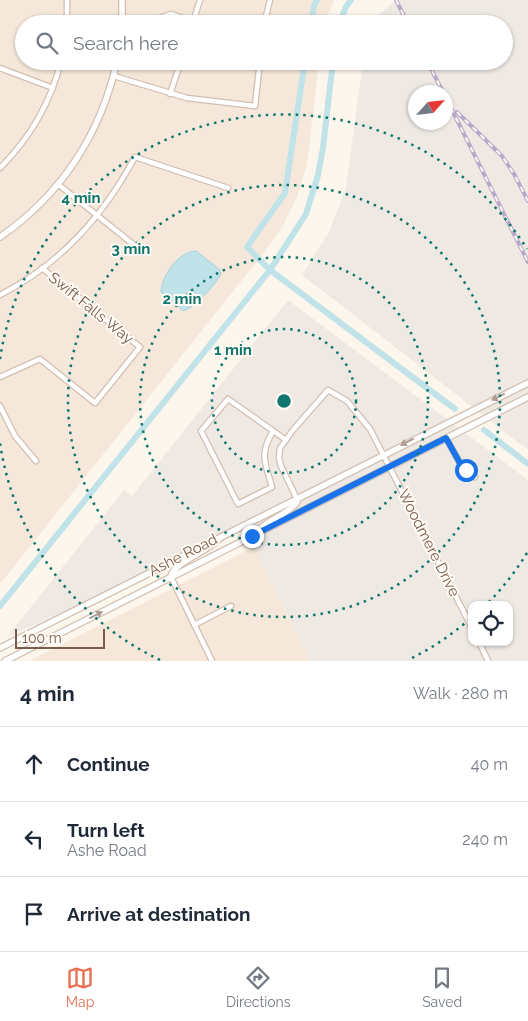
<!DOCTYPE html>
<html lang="en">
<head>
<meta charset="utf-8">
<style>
  body { margin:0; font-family:Raleway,sans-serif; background:#f6f6f7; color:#1f2937 }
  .controls { position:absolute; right:15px; bottom:15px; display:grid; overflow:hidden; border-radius:10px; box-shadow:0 1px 4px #0004 }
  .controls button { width:45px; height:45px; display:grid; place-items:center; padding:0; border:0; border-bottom:1px solid #e0e1e3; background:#fff; color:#1f2937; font:25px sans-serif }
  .compass { position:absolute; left:408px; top:85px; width:45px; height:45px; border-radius:50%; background:#fff; box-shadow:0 1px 4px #0004; rotate:63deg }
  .scale { position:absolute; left:15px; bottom:12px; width:90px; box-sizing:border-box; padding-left:5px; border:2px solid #7a5c4d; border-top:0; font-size:14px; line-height:18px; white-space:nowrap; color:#7a5c4d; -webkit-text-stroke:4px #fffaf3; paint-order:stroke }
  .stop { position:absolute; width:15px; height:15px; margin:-11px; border:4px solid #1a73e8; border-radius:50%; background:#fff }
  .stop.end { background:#1a73e8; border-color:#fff; box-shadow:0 1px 5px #0008 }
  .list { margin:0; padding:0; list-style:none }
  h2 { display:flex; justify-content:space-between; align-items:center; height:65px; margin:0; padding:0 20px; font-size:21px }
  h2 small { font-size:16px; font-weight:400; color:#747a83 }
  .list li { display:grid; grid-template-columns:32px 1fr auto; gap:15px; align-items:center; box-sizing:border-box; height:75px; padding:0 20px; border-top:1px solid #e0e1e3 }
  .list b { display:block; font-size:19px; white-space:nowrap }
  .list p { margin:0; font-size:16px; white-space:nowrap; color:#747a83 }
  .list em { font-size:16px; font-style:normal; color:#747a83 }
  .icon { flex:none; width:28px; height:28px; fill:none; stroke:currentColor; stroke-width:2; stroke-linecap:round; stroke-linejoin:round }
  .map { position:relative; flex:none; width:528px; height:661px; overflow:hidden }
  .search { position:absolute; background:#fff; box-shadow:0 1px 4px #0004; left:15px; right:15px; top:15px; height:55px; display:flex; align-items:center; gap:12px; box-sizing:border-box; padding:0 18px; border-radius:28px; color:#747a83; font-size:19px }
  .sheet { height:290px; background:#fff }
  nav { display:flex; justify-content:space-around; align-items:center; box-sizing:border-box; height:70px; border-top:1px solid #e0e1e3; background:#fff; font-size:14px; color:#747a83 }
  nav a { display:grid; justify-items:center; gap:2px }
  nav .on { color:#e76f51 }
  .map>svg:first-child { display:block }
  .residential { fill:#f5e8da }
  .industrial { fill:#efe9e4; fill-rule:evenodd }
  .water { fill:#bfe3e8; stroke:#a5d3da }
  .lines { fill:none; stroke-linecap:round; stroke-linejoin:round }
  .canal { stroke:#bfe3e8; stroke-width:6 }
  .minor-casing { stroke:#d1beb0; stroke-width:7 }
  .tertiary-casing { stroke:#d1beb0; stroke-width:8 }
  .minor { stroke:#fff; stroke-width:4.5 }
  .tertiary { stroke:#fff; stroke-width:5.5 }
  .rail-casing { stroke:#b9a8c9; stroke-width:4 }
  .rail { stroke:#fffaf3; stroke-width:2; stroke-dasharray:5.5; stroke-linecap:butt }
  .oneway { fill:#af9d94 }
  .route { stroke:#1a73e8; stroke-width:6 }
  .ring { fill:none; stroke:#0f766e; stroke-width:2.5; stroke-dasharray:2.5 5 }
  .labels { text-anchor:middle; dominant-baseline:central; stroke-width:4; stroke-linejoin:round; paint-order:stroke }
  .street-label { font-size:15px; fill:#7a5c4d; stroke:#fffaf3 }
  .centre { fill:#0f766e; stroke:#fffaf3; stroke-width:2.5 }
  .ring-label { font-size:15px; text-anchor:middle; font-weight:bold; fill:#0f766e; stroke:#fffaf3; stroke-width:4; stroke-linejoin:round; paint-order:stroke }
</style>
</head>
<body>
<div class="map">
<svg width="528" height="661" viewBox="0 0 528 661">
  <rect width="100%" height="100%" fill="#fdf6ec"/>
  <g class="residential">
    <polygon points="0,0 334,0 324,24 24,24 24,61 319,61 307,165 297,197 281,229 266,250 0,584"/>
    <polygon points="254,547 311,661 29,661"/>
  </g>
  <g class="industrial">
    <path d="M396,0H528V450L302,275L329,232L346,188L363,61H504V24H372L376,17ZM416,92H446V122H416Z"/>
    <path d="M288,300L528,480V661H311L254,547L244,531L7,637L124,490L132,496ZM472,605H509V642H472Z"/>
  </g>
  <path class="water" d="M196,251L219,269L221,274C214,286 196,307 183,311L161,292C162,275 178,252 196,251Z"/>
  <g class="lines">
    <g class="canal">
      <polyline points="311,24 314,6 317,0"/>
      <polyline points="339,24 346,7 351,0"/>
      <polyline points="305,61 285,193 247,247 270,270 455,409"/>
      <polyline points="484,430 528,464"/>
      <polyline points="0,606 270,270 306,214 318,175 323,148 333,61"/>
    </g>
    <defs>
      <g id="minor">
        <polyline points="162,17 171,14 194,22"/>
        <polyline points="193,22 200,0"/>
        <polyline points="67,24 67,0"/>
        <polyline points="264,24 270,0"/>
        <polyline points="0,68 53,88"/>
        <polyline points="114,76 187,98 255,106 260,61"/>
        <polyline points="170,94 181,61"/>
        <path d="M0,168C30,138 51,102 61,61"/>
        <polyline points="59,185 143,252"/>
        <path d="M0,295C59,265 104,215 135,157L228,188"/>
        <polyline points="0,377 40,359 95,403 140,347 42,268"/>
        <polyline points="0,406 15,436 36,461"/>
        <path d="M273,431C259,455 265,462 272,487L238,504L201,431L228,399L286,440"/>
        <polyline points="446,438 461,465 475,477"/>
        <polyline points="297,499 281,466 279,458 280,448 293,430 328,390 347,401 370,429 472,628"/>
        <polyline points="171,577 212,661"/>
        <polyline points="194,625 231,606"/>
        <polyline points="479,642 488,661"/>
      </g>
      <g id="tertiary">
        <polyline points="122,24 122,0"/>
        <path d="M0,237C61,195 101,134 117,61"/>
        <path d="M255,533C268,519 288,515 297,502V499"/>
        <path d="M171,577C172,563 208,551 219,539"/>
        <polyline points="0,648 528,383"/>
        <polyline points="5,661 528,397"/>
      </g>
    </defs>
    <use href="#minor" class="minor-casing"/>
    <use href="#tertiary" class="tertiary-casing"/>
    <use href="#minor" class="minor"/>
    <use href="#tertiary" class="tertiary"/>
    <defs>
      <g id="rail">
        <polyline points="396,0 408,24"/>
        <polyline points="427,61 443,92"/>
        <polyline points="446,98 528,262"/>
        <polyline points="457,112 502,156 514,174 528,201"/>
      </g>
    </defs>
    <use href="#rail" class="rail-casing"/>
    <use href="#rail" class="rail"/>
  </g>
  <defs><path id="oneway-solid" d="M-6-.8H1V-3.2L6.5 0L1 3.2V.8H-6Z" transform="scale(1.25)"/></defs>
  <g class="oneway">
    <use href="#oneway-solid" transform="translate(498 397) rotate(154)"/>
    <use href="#oneway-solid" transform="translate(407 442) rotate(153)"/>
    <use href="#oneway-solid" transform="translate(96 615) rotate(-27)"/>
  </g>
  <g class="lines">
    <polyline class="route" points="252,536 446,438 461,465 466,470"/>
  </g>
  <g class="ring">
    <circle cx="284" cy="401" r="72"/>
    <circle cx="284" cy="401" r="144"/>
    <circle cx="284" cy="401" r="216"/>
    <path d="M527 553A287 287 0 0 1 487 604M470 619A287 287 0 0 1 408 660M160 660A287 287 0 0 1 0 443M0 359A287 287 0 0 1 527 249"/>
  </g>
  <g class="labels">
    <g class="street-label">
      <text transform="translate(91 308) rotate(39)">Swift Falls Way</text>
      <text transform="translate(429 543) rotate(63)">Woodmere Drive</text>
      <text transform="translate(183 555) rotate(-27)">Ashe Road</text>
    </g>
  </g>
  <circle cx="284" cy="401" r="8" class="centre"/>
  <g class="ring-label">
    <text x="81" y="203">4 min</text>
    <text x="131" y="254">3 min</text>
    <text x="182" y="304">2 min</text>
    <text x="233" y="355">1 min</text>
  </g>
</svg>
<div class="controls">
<button><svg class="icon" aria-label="locate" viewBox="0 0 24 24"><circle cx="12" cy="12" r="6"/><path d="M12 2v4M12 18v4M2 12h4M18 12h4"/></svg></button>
</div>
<svg class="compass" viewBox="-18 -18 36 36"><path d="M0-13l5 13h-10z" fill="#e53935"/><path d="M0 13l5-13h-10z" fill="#747a83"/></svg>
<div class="scale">100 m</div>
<div class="stop" style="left:466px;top:470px"></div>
<div class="stop end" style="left:252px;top:536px"></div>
<div class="search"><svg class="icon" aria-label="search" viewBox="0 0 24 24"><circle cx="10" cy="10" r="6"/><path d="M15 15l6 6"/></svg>Search here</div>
</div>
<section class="sheet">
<h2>4 min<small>Walk · 280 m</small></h2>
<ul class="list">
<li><svg class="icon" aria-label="ahead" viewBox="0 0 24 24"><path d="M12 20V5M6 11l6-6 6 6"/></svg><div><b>Continue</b></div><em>40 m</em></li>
<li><svg class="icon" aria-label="left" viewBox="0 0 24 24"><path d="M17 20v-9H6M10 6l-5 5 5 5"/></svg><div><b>Turn left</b><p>Ashe Road</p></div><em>240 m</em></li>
<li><svg class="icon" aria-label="arrive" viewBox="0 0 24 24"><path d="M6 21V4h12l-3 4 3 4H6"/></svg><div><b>Arrive at destination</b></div></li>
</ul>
</section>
<nav>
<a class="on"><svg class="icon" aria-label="map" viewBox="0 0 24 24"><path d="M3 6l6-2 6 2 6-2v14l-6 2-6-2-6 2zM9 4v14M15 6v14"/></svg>Map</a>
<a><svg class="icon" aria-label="directions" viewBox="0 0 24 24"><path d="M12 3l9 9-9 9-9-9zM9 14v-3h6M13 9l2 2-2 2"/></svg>Directions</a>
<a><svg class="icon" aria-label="saved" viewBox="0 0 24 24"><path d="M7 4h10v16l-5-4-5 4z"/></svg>Saved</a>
</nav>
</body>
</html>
